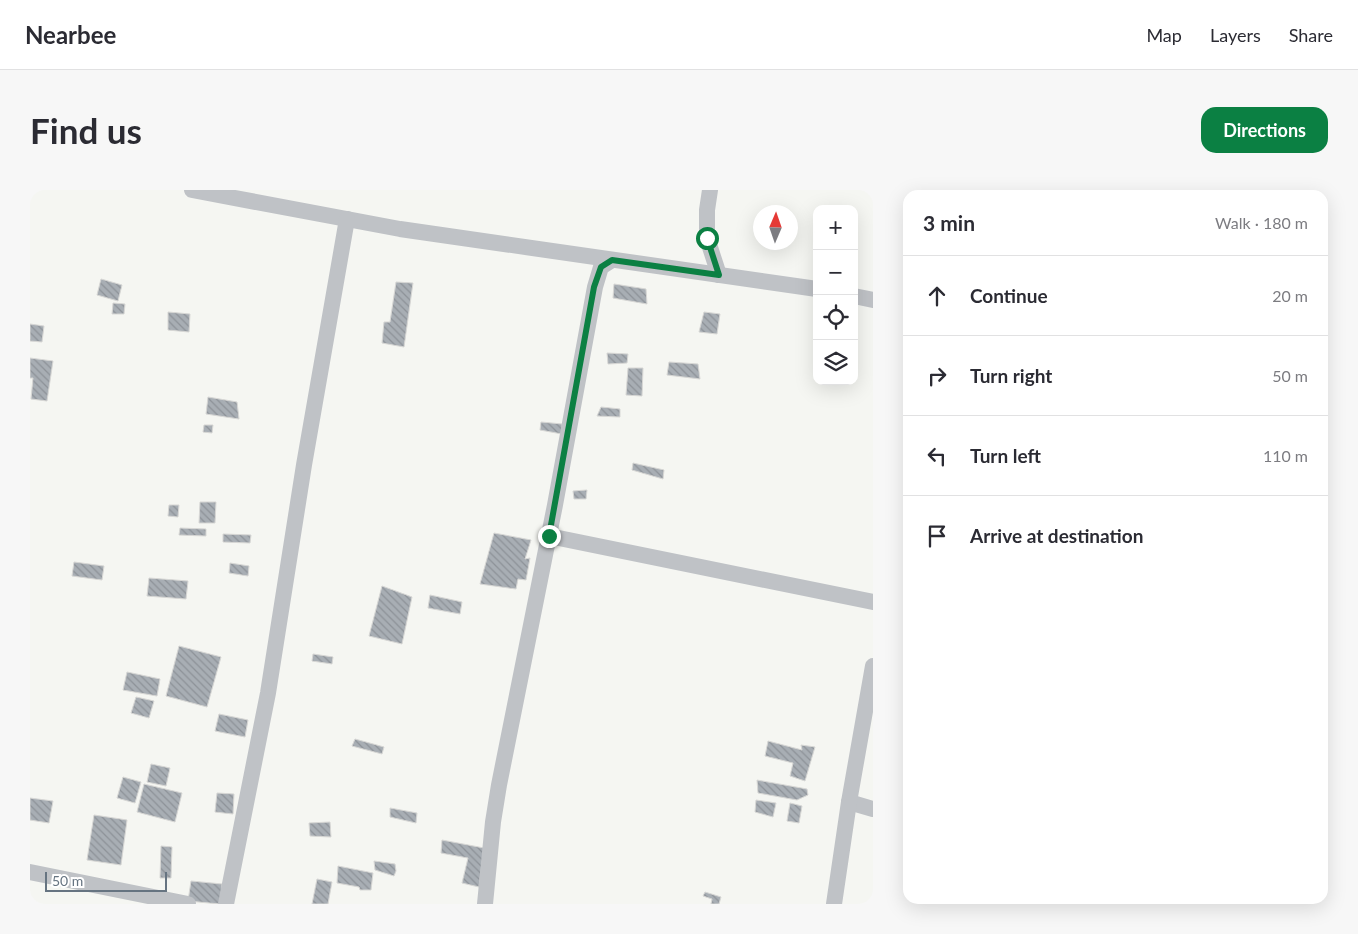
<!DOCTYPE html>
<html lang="en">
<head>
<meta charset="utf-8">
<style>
  body { margin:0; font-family:Lato,sans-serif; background:#f7f7f7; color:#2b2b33 }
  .controls { position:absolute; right:15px; top:15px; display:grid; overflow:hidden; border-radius:10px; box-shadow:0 5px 20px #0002 }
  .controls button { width:45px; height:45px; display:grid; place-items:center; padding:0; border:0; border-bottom:1px solid #e1e1e2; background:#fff; color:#2b2b33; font:25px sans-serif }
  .compass { position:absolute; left:723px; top:15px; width:45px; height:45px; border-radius:50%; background:#fff; box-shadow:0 5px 20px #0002; rotate:2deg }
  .scale { position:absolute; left:15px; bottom:12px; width:122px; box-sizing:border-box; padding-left:5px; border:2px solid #667481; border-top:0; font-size:14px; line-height:18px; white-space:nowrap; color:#667481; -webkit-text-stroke:4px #fff; paint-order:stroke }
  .stop { position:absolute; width:15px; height:15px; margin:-11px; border:4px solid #0b8043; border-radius:50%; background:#fff }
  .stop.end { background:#0b8043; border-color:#fff; box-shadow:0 1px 5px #0008 }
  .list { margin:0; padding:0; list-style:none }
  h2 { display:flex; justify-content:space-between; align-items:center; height:65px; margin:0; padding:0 20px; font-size:21px }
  h2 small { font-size:16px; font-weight:400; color:#7c7c81 }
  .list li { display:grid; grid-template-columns:32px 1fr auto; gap:15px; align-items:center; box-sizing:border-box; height:80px; padding:0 20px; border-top:1px solid #e1e1e2 }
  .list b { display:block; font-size:19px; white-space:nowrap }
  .list em { font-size:16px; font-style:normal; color:#7c7c81 }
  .icon { flex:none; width:28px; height:28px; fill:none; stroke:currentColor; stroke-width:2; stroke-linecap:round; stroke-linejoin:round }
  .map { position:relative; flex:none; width:843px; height:714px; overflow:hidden; border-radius:15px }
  header { display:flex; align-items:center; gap:30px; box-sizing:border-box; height:70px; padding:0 25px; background:#fff; border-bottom:1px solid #e1e1e2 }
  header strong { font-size:24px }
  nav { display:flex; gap:28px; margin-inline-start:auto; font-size:18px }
  .intro { display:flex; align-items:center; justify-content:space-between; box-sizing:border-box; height:120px; padding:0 30px }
  h1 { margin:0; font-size:35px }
  .button { padding:12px 22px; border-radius:15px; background:#0b8043; color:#fff; font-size:18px; font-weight:700 }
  main { display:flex; gap:30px; padding:0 30px }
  aside { flex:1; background:#fff; border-radius:15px; box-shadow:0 5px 20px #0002 }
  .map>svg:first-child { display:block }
  .building { fill:url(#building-back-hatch); stroke:#d7d7d5 }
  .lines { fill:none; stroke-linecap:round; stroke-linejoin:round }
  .minor { stroke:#bfc2c6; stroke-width:16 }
  .route { stroke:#0b8043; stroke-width:6 }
</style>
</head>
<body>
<header>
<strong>Nearbee</strong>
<nav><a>Map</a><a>Layers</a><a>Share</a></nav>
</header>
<div class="intro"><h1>Find us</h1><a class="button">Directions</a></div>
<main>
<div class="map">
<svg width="843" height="714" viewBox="0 0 843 714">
  <defs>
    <pattern id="building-back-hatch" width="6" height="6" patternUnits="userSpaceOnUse" patternTransform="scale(1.25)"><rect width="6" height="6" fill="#a8aeb4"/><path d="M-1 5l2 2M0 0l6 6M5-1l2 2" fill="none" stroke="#8d9298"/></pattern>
  </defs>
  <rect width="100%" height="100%" fill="#f5f6f2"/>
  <g class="building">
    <polygon points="71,89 92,95 88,111 67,105"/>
    <polygon points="366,92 383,93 374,157 352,153 354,132 360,132"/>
    <polygon points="584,94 616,99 617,114 583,108"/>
    <polygon points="83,113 95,114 94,124 82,124"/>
    <polygon points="138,122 160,124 159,142 138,140"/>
    <polygon points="674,122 690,124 687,144 669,142"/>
    <polygon points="0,134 14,136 12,152 0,151"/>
    <polygon points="577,163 598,164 597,173 578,174"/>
    <polygon points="0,168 23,171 17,211 1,209 3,188 0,188"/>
    <polygon points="639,172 668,174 670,189 637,185"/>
    <polygon points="598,178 613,178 612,206 596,205"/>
    <polygon points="178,207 207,212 209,229 176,224"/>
    <polygon points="571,217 590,219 590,227 567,226"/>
    <polygon points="511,232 532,234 532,244 510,240"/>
    <polygon points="174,235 183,235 182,243 173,242"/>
    <polygon points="603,273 634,280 633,289 602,280"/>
    <polygon points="557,300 556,309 544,309 543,301"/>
    <polygon points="170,312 186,312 185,333 169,333"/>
    <polygon points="139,315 149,315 148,327 138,326"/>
    <polygon points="150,338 176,339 176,346 149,345"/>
    <polygon points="464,343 501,350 495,369 500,368 496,390 488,389 486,399 450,394"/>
    <polygon points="193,344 221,345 220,353 193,352"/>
    <polygon points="44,372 74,376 72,390 42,386"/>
    <polygon points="200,373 219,376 218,386 199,383"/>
    <polygon points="119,388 158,391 156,409 117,406"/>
    <polygon points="352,396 382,407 372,454 339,446"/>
    <polygon points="400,405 432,412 430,424 398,418"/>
    <polygon points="149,456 191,467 177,517 136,506"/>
    <polygon points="283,464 303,467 302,474 282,471"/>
    <polygon points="97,482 130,489 127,506 93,500"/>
    <polygon points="106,507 124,511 119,528 101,523"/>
    <polygon points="189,524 218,530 215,547 185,541"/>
    <polygon points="325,549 354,557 352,564 322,556"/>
    <polygon points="738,551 772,560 771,555 785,557 775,591 760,586 763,573 735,566"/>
    <polygon points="121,574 140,578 136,596 117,592"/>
    <polygon points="93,587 111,592 105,613 87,608"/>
    <polygon points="727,590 777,599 778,605 767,610 728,603"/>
    <polygon points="114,594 152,603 145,632 107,622"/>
    <polygon points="187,603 204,604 203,624 185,622"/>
    <polygon points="0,608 23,611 19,633 0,630"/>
    <polygon points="726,610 746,613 743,627 725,622"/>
    <polygon points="760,613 772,616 769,633 757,631"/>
    <polygon points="360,618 387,623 386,633 360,627"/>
    <polygon points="64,625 97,630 91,675 57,670"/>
    <polygon points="300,632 301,647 280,646 279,633"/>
    <polygon points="412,650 454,658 449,697 432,693 438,668 411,663"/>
    <polygon points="131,656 142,657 141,688 130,688"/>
    <polygon points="344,671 365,674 366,681 364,686 345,680"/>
    <polygon points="308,676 343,683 341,700 330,700 329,697 307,693"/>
    <polygon points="287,689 302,692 298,714 282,714"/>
    <polygon points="161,691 192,694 190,714 158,711"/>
    <polygon points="675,702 691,707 689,714 681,714 682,709 673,706"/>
  </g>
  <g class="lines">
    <g class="minor">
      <polyline points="162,0 370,39 787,99"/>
      <polyline points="680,0 677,20 677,48 689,85"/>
      <polyline points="824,106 843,110"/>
      <polyline points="519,346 843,412"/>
      <polyline points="819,612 843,619"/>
      <polyline points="0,682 158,714"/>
      <polyline points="196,714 238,503 274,275 317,29"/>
      <polyline points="455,714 463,632 469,595 525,315 565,97 571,77 582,70"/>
      <polyline points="804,714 819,612 843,476"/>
    </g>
  </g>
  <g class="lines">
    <polyline class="route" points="519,346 564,97 571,77 582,70 689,85 677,48"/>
  </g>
</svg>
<div class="controls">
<button>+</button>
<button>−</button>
<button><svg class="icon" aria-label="locate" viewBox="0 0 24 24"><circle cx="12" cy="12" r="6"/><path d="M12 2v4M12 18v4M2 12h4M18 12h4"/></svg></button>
<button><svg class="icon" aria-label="layers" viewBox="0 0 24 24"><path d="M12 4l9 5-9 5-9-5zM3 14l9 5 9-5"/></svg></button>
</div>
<svg class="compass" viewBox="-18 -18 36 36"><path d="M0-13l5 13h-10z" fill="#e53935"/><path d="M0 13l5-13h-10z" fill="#7c7c81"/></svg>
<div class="scale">50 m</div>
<div class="stop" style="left:677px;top:48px"></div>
<div class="stop end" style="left:519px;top:346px"></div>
</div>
<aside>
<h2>3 min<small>Walk · 180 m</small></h2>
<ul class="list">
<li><svg class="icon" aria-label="ahead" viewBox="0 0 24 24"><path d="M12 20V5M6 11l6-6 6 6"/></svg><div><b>Continue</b></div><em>20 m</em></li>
<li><svg class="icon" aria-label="right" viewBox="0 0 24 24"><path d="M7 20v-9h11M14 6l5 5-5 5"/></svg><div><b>Turn right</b></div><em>50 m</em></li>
<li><svg class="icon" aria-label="left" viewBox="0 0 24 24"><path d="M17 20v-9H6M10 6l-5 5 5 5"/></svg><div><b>Turn left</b></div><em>110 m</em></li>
<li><svg class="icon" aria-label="arrive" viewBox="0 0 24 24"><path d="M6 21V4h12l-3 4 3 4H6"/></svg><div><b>Arrive at destination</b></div></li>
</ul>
</aside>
</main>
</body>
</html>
